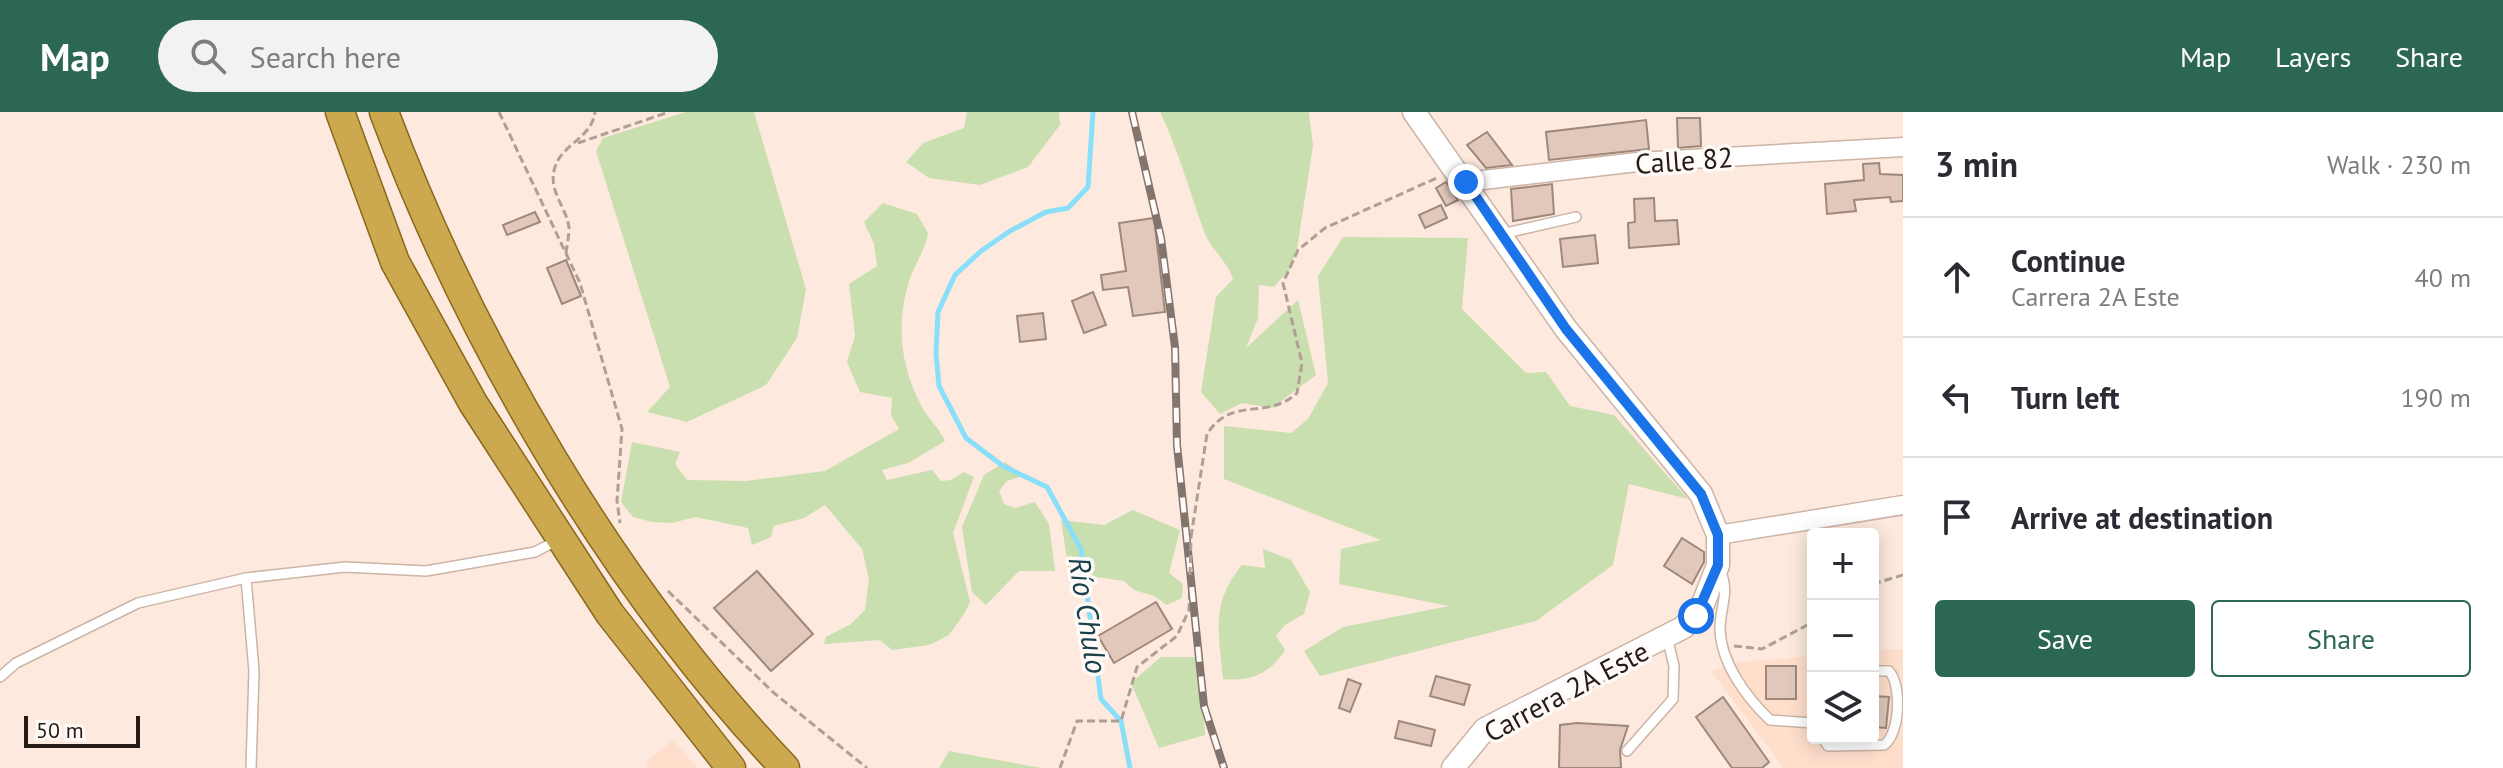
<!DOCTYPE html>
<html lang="en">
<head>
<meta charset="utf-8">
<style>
  body { margin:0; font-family:"PT Sans",sans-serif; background:#f2f2f3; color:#2b2b33 }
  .controls { position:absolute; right:24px; bottom:24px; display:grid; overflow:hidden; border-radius:8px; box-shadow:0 4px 20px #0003 }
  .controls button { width:72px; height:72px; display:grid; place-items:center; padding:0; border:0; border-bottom:2px solid #e1e1e2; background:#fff; color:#2b2b33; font:40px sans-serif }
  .scale { position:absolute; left:24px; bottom:20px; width:116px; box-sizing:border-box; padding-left:8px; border:4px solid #241b16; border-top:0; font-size:22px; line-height:28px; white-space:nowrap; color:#241b16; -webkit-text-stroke:6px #fffaf7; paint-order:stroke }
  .stop { position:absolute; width:24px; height:24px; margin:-18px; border:6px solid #1a73e8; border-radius:50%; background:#fff }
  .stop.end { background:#1a73e8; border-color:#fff; box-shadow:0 2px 8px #0008 }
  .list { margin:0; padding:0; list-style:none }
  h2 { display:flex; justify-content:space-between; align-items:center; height:104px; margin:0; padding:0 32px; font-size:34px }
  h2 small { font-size:26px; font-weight:400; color:#7c7c81 }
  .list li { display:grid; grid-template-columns:52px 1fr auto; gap:24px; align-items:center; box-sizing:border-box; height:120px; padding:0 32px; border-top:2px solid #e1e1e2 }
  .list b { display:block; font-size:30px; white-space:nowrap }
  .list p { margin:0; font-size:26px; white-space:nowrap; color:#7c7c81 }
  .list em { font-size:26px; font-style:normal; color:#7c7c81 }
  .actions { display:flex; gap:16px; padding:24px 32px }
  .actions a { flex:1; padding:18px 0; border:2px solid #2c6751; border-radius:8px; text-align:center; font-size:28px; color:#2c6751 }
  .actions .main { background:#2c6751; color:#fff }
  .icon { flex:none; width:44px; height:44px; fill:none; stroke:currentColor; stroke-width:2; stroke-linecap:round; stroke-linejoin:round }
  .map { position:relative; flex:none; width:1903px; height:656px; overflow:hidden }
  header { display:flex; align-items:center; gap:48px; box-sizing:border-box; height:112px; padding:0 40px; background:#2c6751; color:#fff }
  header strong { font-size:38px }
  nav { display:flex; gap:44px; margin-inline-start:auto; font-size:28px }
  .search { width:560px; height:72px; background:#f2f2f3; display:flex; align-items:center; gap:20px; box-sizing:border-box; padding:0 28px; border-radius:44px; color:#7c7c81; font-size:30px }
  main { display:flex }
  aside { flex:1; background:#fff }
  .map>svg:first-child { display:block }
  .built { fill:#ffdfcc }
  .green { fill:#cadfaf }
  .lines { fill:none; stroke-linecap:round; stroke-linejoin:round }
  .stream { stroke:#89dffa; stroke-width:5 }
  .building { fill:#e1c8bb; stroke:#9f887b; stroke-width:2 }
  .service-casing { stroke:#ccb4a6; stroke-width:12 }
  .minor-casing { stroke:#ccb4a6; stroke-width:21 }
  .tertiary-casing { stroke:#ccb4a6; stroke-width:25 }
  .trunk-casing { stroke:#89691e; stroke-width:31 }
  .path { stroke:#af9f95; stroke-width:3; stroke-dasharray:8 4; stroke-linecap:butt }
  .service { stroke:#fff; stroke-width:9 }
  .minor { stroke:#fff; stroke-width:18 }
  .tertiary { stroke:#fff; stroke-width:22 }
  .trunk { stroke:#cca84f; stroke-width:28 }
  .rail-casing { stroke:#83756d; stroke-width:8 }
  .rail { stroke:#fffaf7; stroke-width:5; stroke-dasharray:15; stroke-linecap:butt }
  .path-bridge { stroke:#af9f95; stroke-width:3; stroke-dasharray:8 4; stroke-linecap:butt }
  .route { stroke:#1a73e8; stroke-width:10 }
  .labels { text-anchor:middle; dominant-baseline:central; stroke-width:7; stroke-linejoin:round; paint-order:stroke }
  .street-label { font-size:28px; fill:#241b16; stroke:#fffaf7 }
  .water-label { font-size:30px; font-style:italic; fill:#19414c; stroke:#fffaf7 }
</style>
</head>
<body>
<header>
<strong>Map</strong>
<div class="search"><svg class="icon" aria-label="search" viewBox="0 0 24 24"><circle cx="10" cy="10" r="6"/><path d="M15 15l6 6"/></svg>Search here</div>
<nav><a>Map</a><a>Layers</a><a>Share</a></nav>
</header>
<main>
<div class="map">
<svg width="1903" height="656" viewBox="0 0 1903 656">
  <rect width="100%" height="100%" fill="#fde9dd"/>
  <g class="built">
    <polygon points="1903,537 1903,656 1784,656 1711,559 1739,550 1813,544 1813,626 1873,626 1873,539"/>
    <polygon points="673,628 697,656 648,656 646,650"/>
  </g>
  <g class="green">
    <polygon points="686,0 754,0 806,177 797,226 766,273 687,310 647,300 670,275 596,39 603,26"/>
    <polygon points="967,0 1059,0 1060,13 1028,55 980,73 929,66 906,50 923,31 964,16"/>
    <path d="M1160,0H1309L1313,34L1297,137L1290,157L1274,175L1259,173L1258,206L1246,236L1298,188L1316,263L1272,296L1242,291L1220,302L1201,280L1216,185L1233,167C1227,148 1210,137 1204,119C1189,79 1179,39 1160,0Z"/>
    <path d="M883,91L917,102L928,121C925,140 913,154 908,173C896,214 901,255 921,293C927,306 939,315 945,329L908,351L882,358L887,368L932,358L941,369L951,368L964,360L974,365L953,421L970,490L964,502L949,523L929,533L892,538L880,528L824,532L826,525L851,512L865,498L869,467L862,437L825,393L804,406L774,414L771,425L752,433L748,416L696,405L671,411L652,410L633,405L621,390L632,330L680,340L675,352L687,368L746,369L825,359L899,317L891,303L892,286L860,280L847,250L855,224L849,172L877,154L874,132L864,110Z"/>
    <polygon points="1343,125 1468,126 1462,197 1526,261 1546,260 1570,294 1614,303 1688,387 1629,372 1613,453 1536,509 1320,564 1304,539 1343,515 1449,494 1339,472 1341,437 1381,428 1224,367 1224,314 1291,321 1308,307 1328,271 1318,164"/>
    <polygon points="1005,350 1023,364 1007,369 999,379 1004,392 1015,396 1035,390 1049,412 1055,459 1019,459 986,493 972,480 962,415 984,363"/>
    <polygon points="1133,398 1180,418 1169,461 1183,472 1182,486 1167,493 1154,484 1134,478 1124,469 1069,461 1061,408 1104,413"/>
    <path d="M1263,437L1291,448L1310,480L1304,502L1285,513L1276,524L1285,538C1270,562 1250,570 1223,567C1219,520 1210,492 1242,453L1265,456Z"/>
    <polygon points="1161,545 1200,545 1205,623 1159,636 1131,571"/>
    <polygon points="949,639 1041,656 939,656"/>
  </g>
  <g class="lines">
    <polyline class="stream" points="1093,0 1088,75 1068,96 1046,100 1010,119 981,139 955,163 938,200 936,241 939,274 966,326 1003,354 1047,375 1081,437 1101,587 1121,609 1130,656"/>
  </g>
  <g class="building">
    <polygon points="1677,6 1700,6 1701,34 1678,36"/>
    <polygon points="1646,8 1649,37 1549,48 1546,20"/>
    <polygon points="1487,20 1512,53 1486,56 1467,33"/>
    <polygon points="1879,51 1880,62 1903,63 1903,89 1891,90 1890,85 1854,88 1856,99 1827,102 1825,72 1864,68 1863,52"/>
    <polygon points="1446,70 1458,88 1446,94 1436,76"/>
    <polygon points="1552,72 1554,102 1513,109 1511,77"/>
    <polygon points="1654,86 1655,109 1677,108 1679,132 1629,136 1628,111 1635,110 1634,87"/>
    <polygon points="1441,93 1447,106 1425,116 1419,103"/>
    <polygon points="535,100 540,110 507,123 503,113"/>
    <polygon points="1154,106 1165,200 1133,204 1128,175 1103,178 1101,163 1126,159 1119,111"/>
    <polygon points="1595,123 1598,151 1563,155 1560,127"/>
    <polygon points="566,148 581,184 562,192 547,156"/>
    <polygon points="1093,180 1106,213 1084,221 1072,189"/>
    <polygon points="1043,201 1046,227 1020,230 1017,204"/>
    <polygon points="1682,426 1704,440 1704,450 1692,472 1664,454"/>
    <polygon points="757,459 813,522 771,559 714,496"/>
    <polygon points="1156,490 1172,517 1114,551 1098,524"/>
    <rect x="1766" y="554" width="30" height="33"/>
    <polygon points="1436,564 1470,573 1464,593 1430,584"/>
    <polygon points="1348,567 1361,572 1350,600 1339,596"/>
    <polygon points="1873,584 1889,585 1886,616 1873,615"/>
    <polygon points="1723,585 1769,650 1762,656 1732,656 1696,605"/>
    <polygon points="1399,609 1435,618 1431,634 1395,626"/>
    <polygon points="1577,611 1628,614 1620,638 1621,656 1559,656 1560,613"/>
  </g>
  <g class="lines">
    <defs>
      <g id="service">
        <polyline points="1502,122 1576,105"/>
        <path d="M1719,456C1731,479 1720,494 1720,517C1721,551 1746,585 1770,608L1813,611"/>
        <polyline points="246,466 254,559 251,656"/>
        <polyline points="0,565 16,551 138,491 246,466 345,455 426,459 535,440 558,428"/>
        <path d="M1823,626L1828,634L1884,633C1900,622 1902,573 1889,559H1873"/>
        <polyline points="1627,639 1673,587 1674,554 1667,525"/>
      </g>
      <g id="minor">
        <polyline points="1466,70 1637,50 1903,35"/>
        <polyline points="1718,423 1903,393"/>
      </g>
      <polyline id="tertiary" points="1414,0 1566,217 1701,382 1718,423 1718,453 1703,492 1684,515 1485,617 1453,656"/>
      <g id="trunk">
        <polyline points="340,0 395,150 473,291 610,502 731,656"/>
        <path d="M384,0C471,232 614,476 785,656"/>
      </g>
    </defs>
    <use href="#service" class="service-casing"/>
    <use href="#minor" class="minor-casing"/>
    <use href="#tertiary" class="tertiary-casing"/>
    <use href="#trunk" class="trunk-casing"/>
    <g class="path">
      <polyline points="499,0 580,171 622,317 617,389 620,411"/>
      <polyline points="578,31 669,0"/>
      <path d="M566,141C567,133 569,124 569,116C567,95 547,79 555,55C562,32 592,26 595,0"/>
      <path d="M1191,425L1207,322C1232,283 1267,309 1297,281L1302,251L1283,171L1298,138L1325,116L1439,65"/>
      <polyline points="1873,472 1903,463"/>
      <polyline points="668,479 774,581 867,656"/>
      <polyline points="1734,534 1762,537 1813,510"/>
      <polyline points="1060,656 1077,609 1121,609 1137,555 1177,524 1189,498 1190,463"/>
    </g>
    <use href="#service" class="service"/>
    <use href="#minor" class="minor"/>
    <use href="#tertiary" class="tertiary"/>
    <use href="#trunk" class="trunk"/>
    <defs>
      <polyline id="rail" points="1132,0 1161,126 1175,235 1177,333 1204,594 1224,656"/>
    </defs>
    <use href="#rail" class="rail-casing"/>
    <use href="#rail" class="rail"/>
    <polyline class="path-bridge" points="1190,463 1191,425"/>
  </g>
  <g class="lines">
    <polyline class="route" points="1466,70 1566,217 1701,382 1718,423 1718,453 1696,504"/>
  </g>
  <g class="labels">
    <g class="street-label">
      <text transform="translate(1684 48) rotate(-4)">Calle 82</text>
      <text transform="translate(1566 579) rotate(-28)">Carrera 2A Este</text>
    </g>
    <g class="water-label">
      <text transform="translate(1089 503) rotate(81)">Río Chulo</text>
    </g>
  </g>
</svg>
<div class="controls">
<button>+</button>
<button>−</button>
<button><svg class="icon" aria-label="layers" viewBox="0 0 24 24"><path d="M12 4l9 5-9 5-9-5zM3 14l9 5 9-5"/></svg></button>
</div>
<div class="scale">50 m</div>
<div class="stop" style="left:1696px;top:504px"></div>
<div class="stop end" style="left:1466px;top:70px"></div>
</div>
<aside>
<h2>3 min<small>Walk · 230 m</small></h2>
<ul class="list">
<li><svg class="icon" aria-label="ahead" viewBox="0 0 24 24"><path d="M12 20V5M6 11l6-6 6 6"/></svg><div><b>Continue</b><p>Carrera 2A Este</p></div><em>40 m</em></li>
<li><svg class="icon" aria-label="left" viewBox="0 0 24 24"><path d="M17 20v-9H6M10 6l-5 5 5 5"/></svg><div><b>Turn left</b></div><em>190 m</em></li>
<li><svg class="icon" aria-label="arrive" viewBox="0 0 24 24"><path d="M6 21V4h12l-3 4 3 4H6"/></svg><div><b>Arrive at destination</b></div></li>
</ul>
<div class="actions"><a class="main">Save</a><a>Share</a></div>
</aside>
</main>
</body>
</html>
